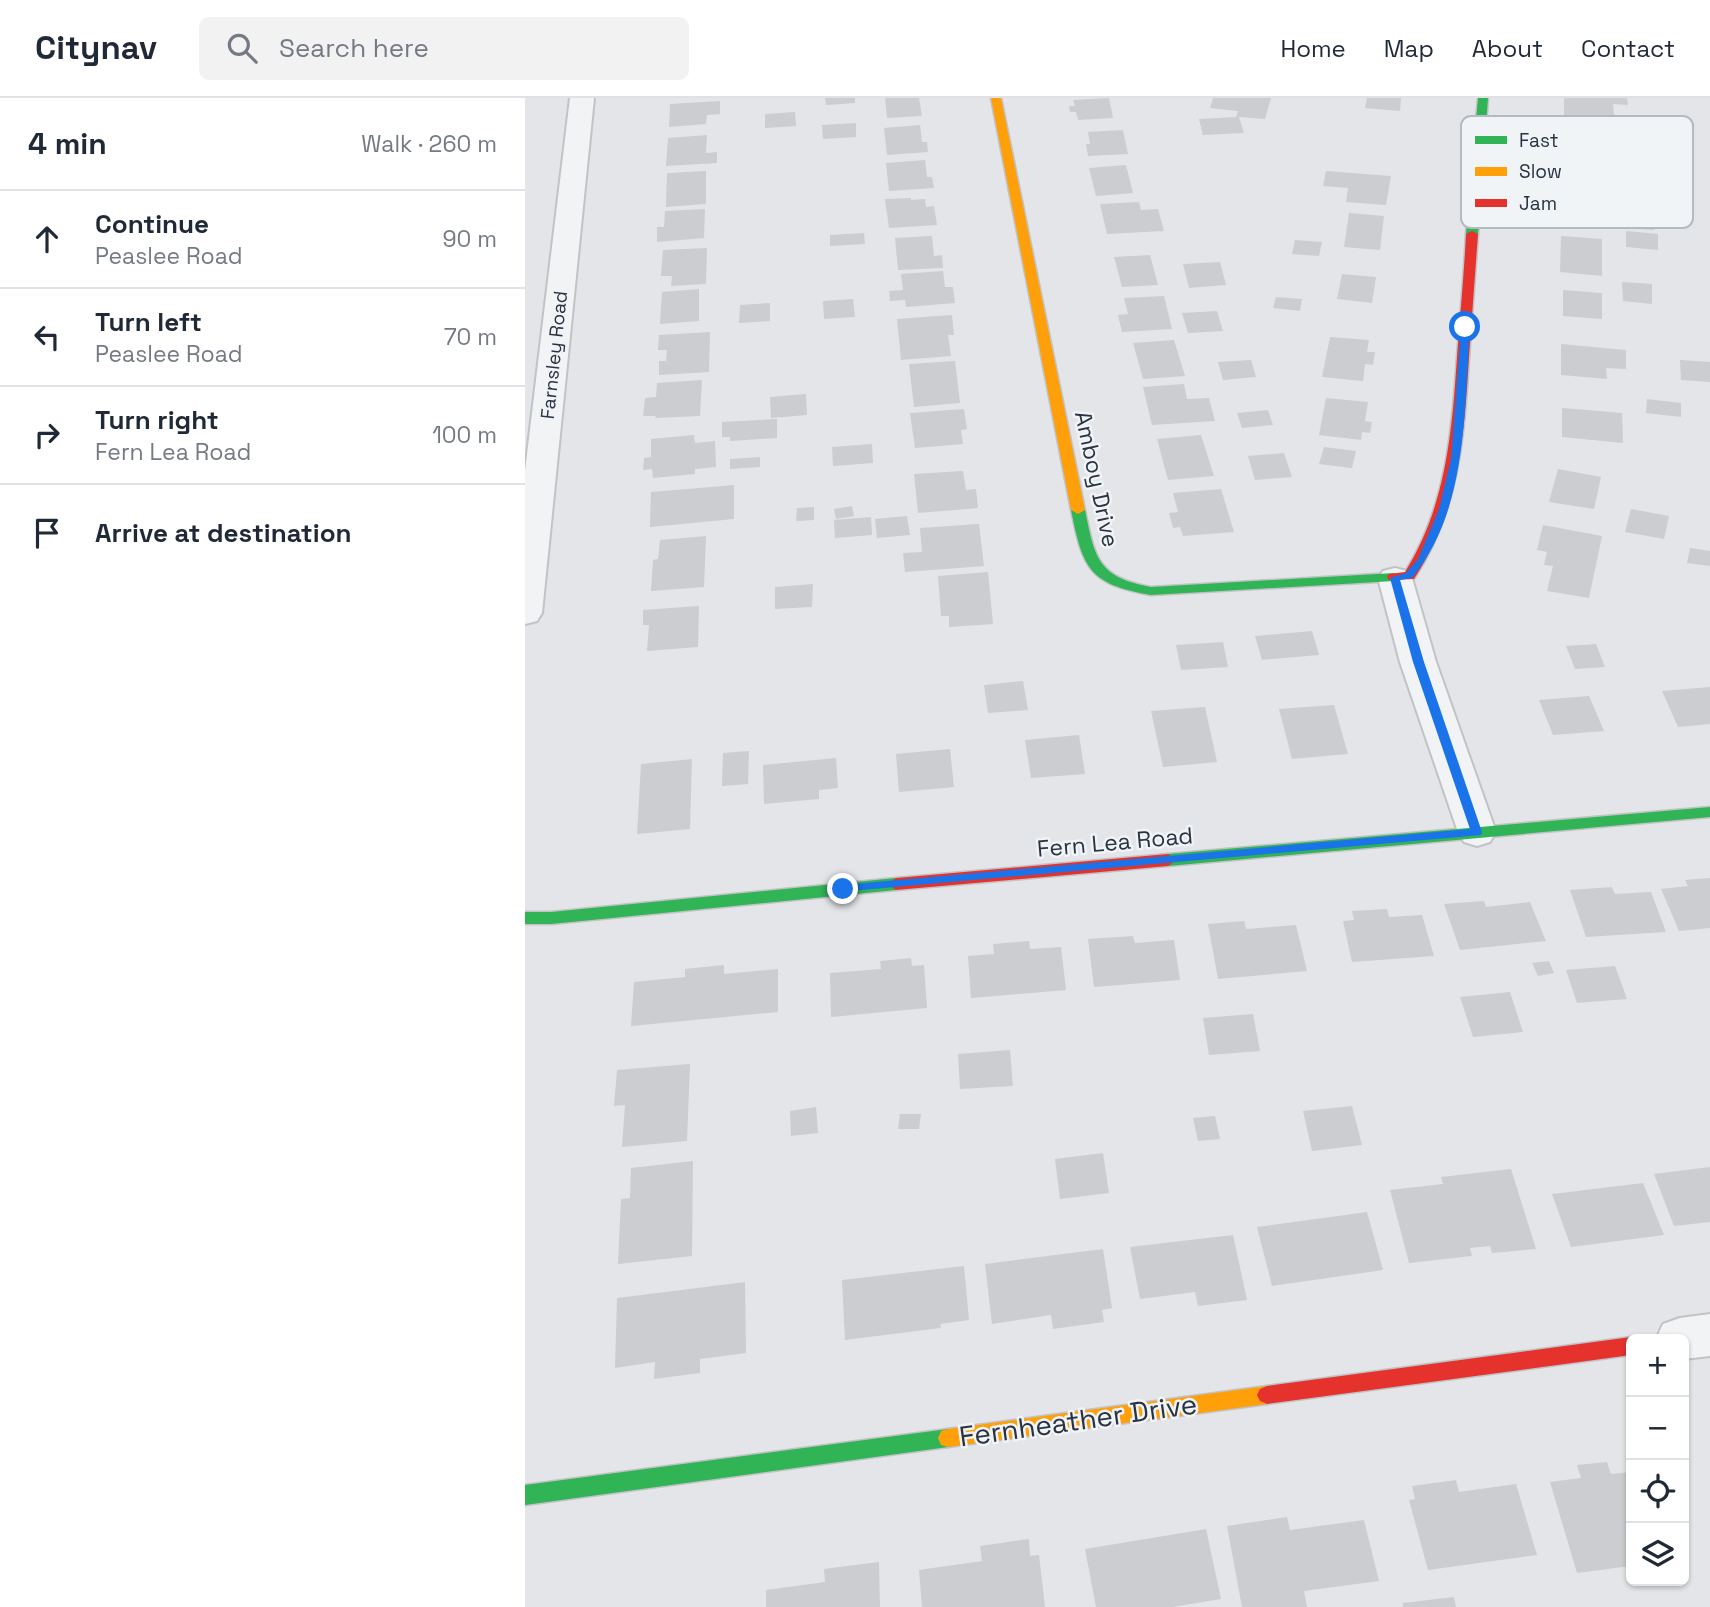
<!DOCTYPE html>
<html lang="en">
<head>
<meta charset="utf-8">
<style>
  body { margin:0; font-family:"Space Grotesk",sans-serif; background:#f2f2f3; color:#1f2937 }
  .controls { position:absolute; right:21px; bottom:21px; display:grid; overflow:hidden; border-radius:10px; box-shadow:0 2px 5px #0004 }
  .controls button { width:63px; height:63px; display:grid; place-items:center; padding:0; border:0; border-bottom:2px solid #e0e1e3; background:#fff; color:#1f2937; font:35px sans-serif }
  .stop { position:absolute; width:21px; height:21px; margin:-16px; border:5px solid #1a73e8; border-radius:50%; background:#fff }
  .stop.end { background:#1a73e8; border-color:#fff; box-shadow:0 2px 7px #0008 }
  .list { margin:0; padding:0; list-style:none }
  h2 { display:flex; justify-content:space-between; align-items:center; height:91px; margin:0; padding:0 28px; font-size:30px }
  h2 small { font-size:23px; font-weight:400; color:#747a83 }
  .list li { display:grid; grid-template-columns:46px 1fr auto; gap:21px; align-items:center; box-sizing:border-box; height:98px; padding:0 28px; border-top:2px solid #e0e1e3 }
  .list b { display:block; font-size:26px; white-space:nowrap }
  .list p { margin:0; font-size:23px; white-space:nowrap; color:#747a83 }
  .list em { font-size:23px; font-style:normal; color:#747a83 }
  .icon { flex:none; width:38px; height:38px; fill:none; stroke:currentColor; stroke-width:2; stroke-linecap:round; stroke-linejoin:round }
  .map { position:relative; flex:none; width:1185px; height:1509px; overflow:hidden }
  header { display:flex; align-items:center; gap:42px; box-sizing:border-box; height:98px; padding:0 35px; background:#fff; border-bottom:2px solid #e0e1e3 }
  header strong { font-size:33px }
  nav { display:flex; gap:38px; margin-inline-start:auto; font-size:24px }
  .search { width:490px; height:63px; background:#f2f2f3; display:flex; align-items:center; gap:18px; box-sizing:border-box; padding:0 24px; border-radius:10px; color:#747a83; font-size:26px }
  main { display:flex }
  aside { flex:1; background:#fff }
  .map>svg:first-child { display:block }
  .building { fill:#cbcdd0 }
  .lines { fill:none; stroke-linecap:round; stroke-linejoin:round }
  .street-casing { stroke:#c1c3c6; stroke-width:4 }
  .fast-casing { stroke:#c1c3c6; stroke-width:3 }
  .slow-casing { stroke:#c1c3c6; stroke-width:3 }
  .jam-casing { stroke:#c1c3c6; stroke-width:3 }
  .street { fill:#f2f3f5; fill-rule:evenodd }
  .fast { fill:#30b455; fill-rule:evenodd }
  .slow { fill:#ff9f0a; fill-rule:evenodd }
  .jam { fill:#e5322d; fill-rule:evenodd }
  .route { fill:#1a73e8 }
  .labels { text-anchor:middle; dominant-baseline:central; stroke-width:5; stroke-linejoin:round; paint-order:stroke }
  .far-street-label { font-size:19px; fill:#293342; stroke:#f0f4f7 }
  .street-label { font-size:23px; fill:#293342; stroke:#f0f4f7 }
  .near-street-label { font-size:28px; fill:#293342; stroke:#f0f4f7 }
  .key { fill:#f0f4f7; stroke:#b4bac1; stroke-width:2 }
  .key-label { font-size:19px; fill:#293342 }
</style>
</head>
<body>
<header>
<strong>Citynav</strong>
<div class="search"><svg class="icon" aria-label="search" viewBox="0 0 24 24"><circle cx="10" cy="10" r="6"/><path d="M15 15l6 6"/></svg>Search here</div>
<nav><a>Home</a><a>Map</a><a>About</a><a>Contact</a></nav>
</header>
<main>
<aside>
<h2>4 min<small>Walk · 260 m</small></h2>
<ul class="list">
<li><svg class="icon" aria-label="ahead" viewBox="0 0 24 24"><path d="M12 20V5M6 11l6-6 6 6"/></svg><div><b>Continue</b><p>Peaslee Road</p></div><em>90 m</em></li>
<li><svg class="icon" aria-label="left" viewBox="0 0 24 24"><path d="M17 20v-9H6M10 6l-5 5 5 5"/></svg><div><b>Turn left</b><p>Peaslee Road</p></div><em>70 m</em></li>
<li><svg class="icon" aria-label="right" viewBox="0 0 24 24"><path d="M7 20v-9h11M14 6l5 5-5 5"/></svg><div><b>Turn right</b><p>Fern Lea Road</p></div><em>100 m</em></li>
<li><svg class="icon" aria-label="arrive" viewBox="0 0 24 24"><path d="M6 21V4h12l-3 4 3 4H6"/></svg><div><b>Arrive at destination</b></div></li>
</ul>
</aside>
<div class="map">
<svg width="1185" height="1509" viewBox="0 0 1185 1509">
  <rect width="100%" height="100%" fill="#e3e5e8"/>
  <g class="building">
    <polygon points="300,0 330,0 330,5 301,7"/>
    <polygon points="360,0 394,0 397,18 362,20"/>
    <polygon points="584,0 588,20 553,22 551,14 545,14 544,8 550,8 548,2"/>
    <polygon points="688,0 746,0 740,21 714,19 719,35 678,37 674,21 711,19 713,13 685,10"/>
    <polygon points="842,0 876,0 875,13 840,10"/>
    <polygon points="1039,0 1102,0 1103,7 1088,6 1089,18 1073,17 1074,30 1028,27 1029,18 1039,18"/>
    <polygon points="195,3 195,16 182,17 181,26 144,29 145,6"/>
    <polygon points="270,14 271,28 240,30 240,16"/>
    <polygon points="331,25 331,39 298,41 297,27"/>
    <polygon points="395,27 397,44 402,44 403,54 362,57 359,30"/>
    <polygon points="598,32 603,56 563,58 561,46 565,46 563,34"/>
    <polygon points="182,37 181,55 192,54 192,65 141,68 143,40"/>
    <polygon points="400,62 402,79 407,79 409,90 364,93 361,65"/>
    <polygon points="601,67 608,95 571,98 564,70"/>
    <polygon points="181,73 181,106 141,109 142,75"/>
    <polygon points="801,73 866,78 861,107 821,104 823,90 798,88"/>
    <polygon points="386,100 386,102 400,101 401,109 409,108 412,127 364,130 360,101"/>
    <polygon points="614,104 616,112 633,111 639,133 582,136 575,106"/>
    <polygon points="180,111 179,140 132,144 132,129 139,129 140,113"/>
    <polygon points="1099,111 1129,113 1129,132 1099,130"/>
    <polygon points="824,115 859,118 855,152 819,149"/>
    <polygon points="1101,133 1133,136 1133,152 1101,149"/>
    <polygon points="339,135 340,146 305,148 305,137"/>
    <polygon points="407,138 409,158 417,157 418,170 373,172 370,140"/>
    <polygon points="1036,138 1077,141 1077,178 1035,174"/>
    <polygon points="770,142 797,144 794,158 767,156"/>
    <polygon points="182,150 181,186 146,188 147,178 136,178 138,152"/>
    <polygon points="625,157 633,187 597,189 589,159"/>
    <polygon points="695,164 701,187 664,190 658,166"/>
    <polygon points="418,173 420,189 428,189 430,205 381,209 380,202 365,203 364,193 378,192 376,176"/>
    <polygon points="817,176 851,179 847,205 812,201"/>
    <polygon points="1097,184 1127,186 1127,206 1098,203"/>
    <polygon points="174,191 174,223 135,226 137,194"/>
    <polygon points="1038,192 1077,195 1077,221 1038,218"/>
    <polygon points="639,198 647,231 597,234 593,217 603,216 599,200"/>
    <polygon points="751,199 777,201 775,213 748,210"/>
    <polygon points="328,201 330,219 299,221 298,203"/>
    <polygon points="245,205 245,223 214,225 215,207"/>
    <polygon points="692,213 698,233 663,235 657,215"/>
    <polygon points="427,217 429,237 423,237 426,258 376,262 372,221"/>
    <polygon points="185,234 184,274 134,277 134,263 141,263 142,252 133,252 134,237"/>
    <polygon points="805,239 844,242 842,254 850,254 848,267 840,266 838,283 797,279"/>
    <polygon points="649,242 660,278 618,281 608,245"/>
    <polygon points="1036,246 1101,252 1101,271 1081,270 1082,281 1036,277"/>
    <polygon points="726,262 731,279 698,282 693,264"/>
    <polygon points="1155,262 1185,264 1185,284 1156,282"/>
    <polygon points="430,263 435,305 389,309 384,266"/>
    <polygon points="177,282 175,318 130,320 131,318 118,318 120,300 131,299 132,285"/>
    <polygon points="659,286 662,301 684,300 690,323 627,327 618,289"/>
    <polygon points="281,296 282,317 246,320 245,299"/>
    <polygon points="801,300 843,304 840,323 847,324 845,335 837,334 836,342 794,337"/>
    <polygon points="1122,301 1156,305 1156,319 1121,315"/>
    <polygon points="1037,310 1097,315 1098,345 1037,339"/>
    <polygon points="439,311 442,331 436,332 438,346 390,350 385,315"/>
    <polygon points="743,312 748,327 717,330 712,315"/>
    <polygon points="252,321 252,340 205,343 205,339 197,339 197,324"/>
    <polygon points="169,337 170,345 190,343 191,369 170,371 170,376 128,380 127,371 118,372 119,360 126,359 126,341"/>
    <polygon points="676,337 689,378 643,382 632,341"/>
    <polygon points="347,346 348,365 308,368 307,349"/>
    <polygon points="799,349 831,353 827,370 794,366"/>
    <polygon points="759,355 767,379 730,382 723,358"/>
    <polygon points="235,359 235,369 205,371 205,361"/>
    <polygon points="1033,371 1076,379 1069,411 1024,404"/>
    <polygon points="438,373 441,392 451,391 453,410 393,415 389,376"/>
    <polygon points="209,387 209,421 125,429 126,394"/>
    <polygon points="696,391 709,434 658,438 655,429 648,430 644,415 653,414 648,395"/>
    <polygon points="327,408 329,418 311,421 309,411"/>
    <polygon points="289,409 289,422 271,423 272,410"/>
    <polygon points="1106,411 1144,418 1139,441 1100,434"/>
    <polygon points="382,418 385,437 352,440 350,421"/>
    <polygon points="346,419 347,437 310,440 309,422"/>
    <polygon points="454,426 459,468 380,474 378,455 397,454 395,430"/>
    <polygon points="1018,427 1077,438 1064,500 1022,493 1028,468 1019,467 1022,454 1012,452"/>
    <polygon points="181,438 179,489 126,493 128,462 133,461 135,442"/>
    <polygon points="1165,450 1185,453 1185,468 1162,465"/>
    <polygon points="463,474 468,526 424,529 424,518 416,518 413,478"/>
    <polygon points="288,486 287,509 250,511 250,489"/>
    <polygon points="174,508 173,549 122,553 124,527 118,527 118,512"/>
    <polygon points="787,533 794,557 737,562 730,538"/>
    <polygon points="698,544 703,569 656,572 651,547"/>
    <polygon points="1071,546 1080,569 1050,571 1041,548"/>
    <polygon points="498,583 503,612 463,615 459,587"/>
    <polygon points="1185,589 1185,626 1153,629 1137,593"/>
    <polygon points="1064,598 1079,633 1028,637 1014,602"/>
    <polygon points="809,607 823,656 767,661 754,611"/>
    <polygon points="680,609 692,664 638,669 626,613"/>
    <polygon points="554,637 560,676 506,680 500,642"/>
    <polygon points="425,651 429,689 374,694 371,656"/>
    <polygon points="224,653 223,686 197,688 198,655"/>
    <polygon points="311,660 313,690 294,692 294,701 239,706 238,667"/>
    <polygon points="167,661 165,731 112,736 116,666"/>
    <polygon points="1185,780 1185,830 1154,833 1136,791 1163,788 1160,782"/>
    <polygon points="1087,789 1090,796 1126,794 1141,834 1061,839 1045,792"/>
    <polygon points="959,803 961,809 1005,804 1021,843 935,852 919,806"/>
    <polygon points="862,811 864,819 897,817 909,858 827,864 818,823 829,822 827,813"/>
    <polygon points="719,823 721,831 771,827 782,873 693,881 683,826"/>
    <polygon points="608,838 610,845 649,842 655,882 569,889 563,841"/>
    <polygon points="504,843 505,851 536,849 541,892 446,900 443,858 469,856 468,846"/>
    <polygon points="386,860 387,868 399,867 402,910 306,919 305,875 356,871 355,863"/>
    <polygon points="1024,863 1029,875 1013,878 1007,865"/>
    <polygon points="199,867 199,876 253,871 253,914 106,928 109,884 160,879 160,871"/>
    <polygon points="1090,868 1102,901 1052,905 1041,872"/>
    <polygon points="985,894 998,934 948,939 935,899"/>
    <polygon points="728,916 735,953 684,957 678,920"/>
    <polygon points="485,952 488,988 435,991 433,956"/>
    <polygon points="165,966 162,1043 97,1049 100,1007 89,1008 92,972"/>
    <polygon points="827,1008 837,1047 787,1053 778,1013"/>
    <polygon points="291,1009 293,1035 266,1038 265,1013"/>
    <polygon points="375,1016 396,1016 394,1031 373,1031"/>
    <polygon points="690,1018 695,1041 673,1043 668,1020"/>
    <polygon points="578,1055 584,1095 535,1101 530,1061"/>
    <polygon points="168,1063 167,1158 93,1166 96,1101 105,1100 106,1070"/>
    <polygon points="1185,1069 1185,1124 1149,1128 1129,1076"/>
    <polygon points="986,1071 1011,1151 967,1155 965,1148 945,1150 947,1158 884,1165 865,1092 918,1086 916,1079"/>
    <polygon points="1118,1085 1139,1137 1046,1149 1027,1096"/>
    <polygon points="842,1114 858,1172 747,1188 732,1129"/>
    <polygon points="708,1137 722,1202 673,1208 670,1194 615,1201 605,1149"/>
    <polygon points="578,1151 587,1210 577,1212 579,1224 528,1231 526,1217 467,1226 460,1166"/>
    <polygon points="439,1168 444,1222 415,1226 416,1230 320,1242 317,1182"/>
    <polygon points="220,1184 221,1255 175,1261 175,1275 129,1281 130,1264 90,1270 92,1200"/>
    <polygon points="1082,1364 1086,1376 1106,1374 1106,1468 1052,1475 1025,1384 1056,1380 1052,1367"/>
    <polygon points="931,1382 934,1394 991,1386 1012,1457 903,1472 884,1402 890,1401 887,1388"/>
    <polygon points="762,1419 765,1432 839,1422 854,1483 779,1493 782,1509 717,1509 702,1428"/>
    <polygon points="681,1431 696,1501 647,1509 571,1509 560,1451"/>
    <polygon points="504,1441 505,1458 514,1457 520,1509 397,1509 394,1472 457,1463 455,1448"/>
    <polygon points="354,1464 355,1509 241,1509 241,1492 300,1484 299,1471"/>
    <polygon points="929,1499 931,1509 878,1509 878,1505"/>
  </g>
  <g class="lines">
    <defs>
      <g id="street">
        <polygon points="45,0 69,0 17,515 12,523 0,526 0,373"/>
        <polygon points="870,470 882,473 887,480 911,564 971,734 965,744 952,748 939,744 933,734 875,564 853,480 858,473"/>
        <polygon points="1185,1216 1185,1258 1159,1261 1159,1241 1131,1241 1138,1226 1155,1220"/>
      </g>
      <g id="fast">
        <polygon points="953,0 963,0 953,136 947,139 941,136"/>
        <path d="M553,408L560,412C570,461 573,479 626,489L869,475L876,479L869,483L626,497C564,486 558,471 546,412Z"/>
        <polygon points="1185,709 1185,719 643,768 635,762 643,756"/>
        <polygon points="371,780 379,786 371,792 26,826 0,826 0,814 26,814"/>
        <polygon points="423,1331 430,1333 433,1340 430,1347 423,1349 0,1407 0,1387"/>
      </g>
      <g id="slow">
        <polygon points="466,0 476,0 560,412 553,416 546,412"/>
        <polygon points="742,1288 749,1291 752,1297 749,1303 742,1306 423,1349 416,1347 413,1340 416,1333 423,1331"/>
      </g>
      <g id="jam">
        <path d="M947,133L953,136C950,177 947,218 944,260C939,340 934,412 889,481L864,482L862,479L864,476L880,474C921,409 927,334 932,259C935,218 939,177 941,136Z"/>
        <polygon points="643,756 651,762 643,768 371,792 363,786 371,780"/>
        <polygon points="1106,1239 1111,1241 1106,1241 1106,1257 742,1306 735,1303 732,1297 735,1291 742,1288"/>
      </g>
    </defs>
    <use href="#street" class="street-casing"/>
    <use href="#fast" class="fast-casing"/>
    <use href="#slow" class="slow-casing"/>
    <use href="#jam" class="jam-casing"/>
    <use href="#street" class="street"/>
    <use href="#fast" class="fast"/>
    <use href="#slow" class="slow"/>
    <use href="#jam" class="jam"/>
  </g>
  <path class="route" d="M940,227L945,229C939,313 943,412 887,480L875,482L899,564L957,734L956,737L314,794V788L318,787L945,731L888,564L865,480L881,475L893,461L914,411L926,361L936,229Z"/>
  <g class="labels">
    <g class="far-street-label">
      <text transform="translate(29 257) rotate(-84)">Farnsley Road</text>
    </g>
    <g class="street-label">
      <text transform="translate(572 381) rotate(78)">Amboy Drive</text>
      <text transform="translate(590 744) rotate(-5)">Fern Lea Road</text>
    </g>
    <g class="near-street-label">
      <text transform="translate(553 1322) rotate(-8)">Fernheather Drive</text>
    </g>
  </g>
  <rect x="936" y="18" width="232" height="112" rx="10" class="key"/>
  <rect x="950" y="38" width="32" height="8" fill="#30b455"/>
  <rect x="950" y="69" width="32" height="9" fill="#ff9f0a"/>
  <rect x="950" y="101" width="32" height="8" fill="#e5322d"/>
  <g class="key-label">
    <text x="994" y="49">Fast</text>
    <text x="994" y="80">Slow</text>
    <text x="994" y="112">Jam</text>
  </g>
</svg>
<div class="controls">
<button>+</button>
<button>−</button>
<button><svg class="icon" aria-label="locate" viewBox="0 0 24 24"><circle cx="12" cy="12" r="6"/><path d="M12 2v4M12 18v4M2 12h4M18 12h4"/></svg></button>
<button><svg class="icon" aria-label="layers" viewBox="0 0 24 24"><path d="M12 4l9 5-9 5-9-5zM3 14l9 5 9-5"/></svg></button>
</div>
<div class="stop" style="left:940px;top:229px"></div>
<div class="stop end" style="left:318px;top:791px"></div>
</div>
</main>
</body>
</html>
